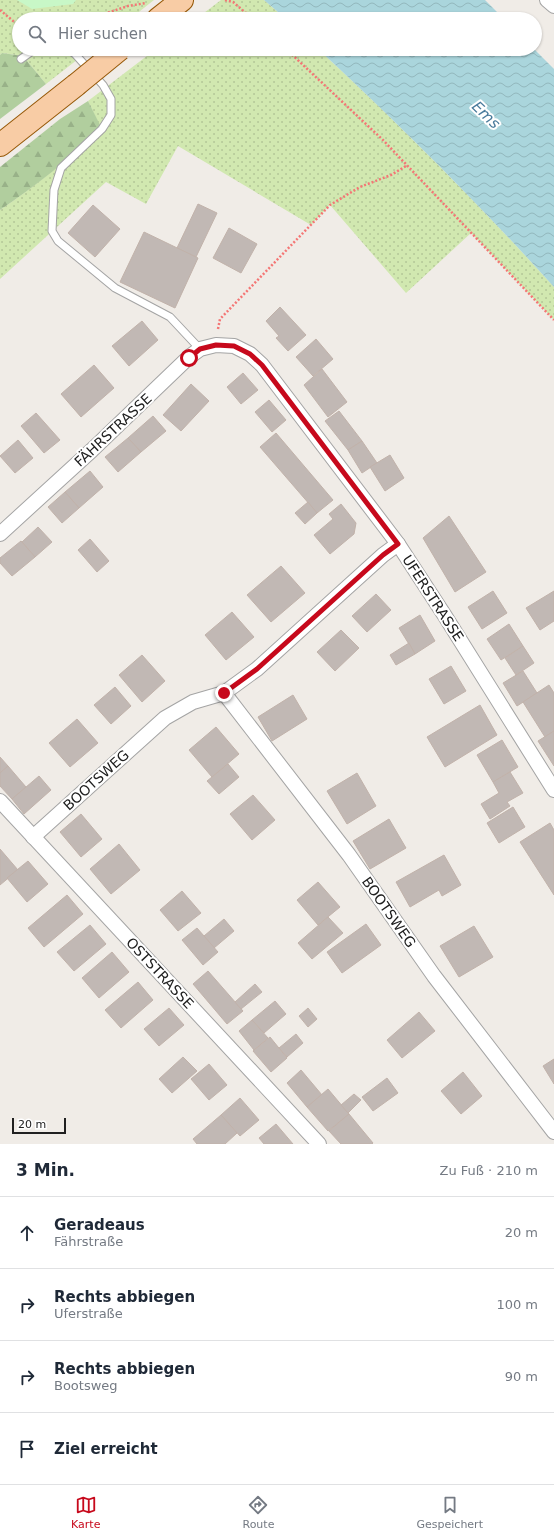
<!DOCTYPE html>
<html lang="de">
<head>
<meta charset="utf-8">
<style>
  body { margin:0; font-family:"DejaVu Sans",sans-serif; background:#f2f2f3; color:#1f2937 }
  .scale { position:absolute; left:12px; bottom:10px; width:54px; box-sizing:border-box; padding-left:4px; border:2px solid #202020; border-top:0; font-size:11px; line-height:14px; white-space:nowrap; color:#202020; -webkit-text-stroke:3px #fff; paint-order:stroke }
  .stop { position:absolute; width:12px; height:12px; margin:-9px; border:3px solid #c7091c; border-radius:50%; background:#fff }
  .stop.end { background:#c7091c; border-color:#fff; box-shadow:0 1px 4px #0008 }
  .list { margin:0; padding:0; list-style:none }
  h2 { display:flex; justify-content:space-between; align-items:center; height:52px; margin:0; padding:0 16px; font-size:17px }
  h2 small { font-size:13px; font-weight:400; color:#747a83 }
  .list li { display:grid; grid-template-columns:26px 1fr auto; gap:12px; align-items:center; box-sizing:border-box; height:72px; padding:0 16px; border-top:1px solid #e0e1e3 }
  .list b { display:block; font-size:15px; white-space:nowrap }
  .list p { margin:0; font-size:13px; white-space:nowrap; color:#747a83 }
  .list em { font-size:13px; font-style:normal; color:#747a83 }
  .icon { flex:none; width:22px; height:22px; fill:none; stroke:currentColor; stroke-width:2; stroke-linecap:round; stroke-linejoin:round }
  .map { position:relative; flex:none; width:554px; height:1144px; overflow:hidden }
  .search { position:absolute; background:#fff; box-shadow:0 1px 3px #0004; left:12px; right:12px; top:12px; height:44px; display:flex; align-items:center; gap:10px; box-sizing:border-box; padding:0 14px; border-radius:22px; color:#747a83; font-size:15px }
  .sheet { height:340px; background:#fff }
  nav { display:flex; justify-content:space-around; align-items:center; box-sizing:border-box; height:56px; border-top:1px solid #e0e1e3; background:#fff; font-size:11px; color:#747a83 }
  nav a { display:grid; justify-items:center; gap:2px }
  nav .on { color:#c7091c }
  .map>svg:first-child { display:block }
  .grass { fill:url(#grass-dots) }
  .forest { fill:url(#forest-firs) }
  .park { fill:#c8f7c7 }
  .water { fill:url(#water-waves) }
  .building { fill:#c1b8b4; stroke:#c1b2aa }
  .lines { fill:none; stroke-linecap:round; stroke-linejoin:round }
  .lane-casing { stroke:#a4a4a4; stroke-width:9 }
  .street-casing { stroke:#a4a4a4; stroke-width:16 }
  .primary-casing { stroke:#965807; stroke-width:24 }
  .path { stroke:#f47675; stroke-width:2.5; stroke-dasharray:2 2; stroke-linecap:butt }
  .lane { stroke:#fff; stroke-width:7 }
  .street { stroke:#fff; stroke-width:14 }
  .primary { stroke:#f8cca5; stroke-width:22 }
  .primary-bridge-casing { stroke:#965807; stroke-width:24; stroke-linecap:butt }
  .primary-bridge { stroke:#f8cca5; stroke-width:22 }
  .route { stroke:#c7091c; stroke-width:5 }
  .labels { text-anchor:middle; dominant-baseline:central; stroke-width:4; stroke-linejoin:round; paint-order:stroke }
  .street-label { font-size:14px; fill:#202020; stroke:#fff }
  .water-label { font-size:15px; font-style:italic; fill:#4a7b9c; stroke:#fff }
</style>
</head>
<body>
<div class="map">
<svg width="554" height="1144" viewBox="0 0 554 1144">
  <defs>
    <pattern id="grass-dots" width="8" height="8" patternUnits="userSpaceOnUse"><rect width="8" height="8" fill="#d1e8b0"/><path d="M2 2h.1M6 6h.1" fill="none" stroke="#b3c797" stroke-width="1.8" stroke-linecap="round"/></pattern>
    <pattern id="forest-firs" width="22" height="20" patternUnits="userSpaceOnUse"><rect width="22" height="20" fill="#b1ce9e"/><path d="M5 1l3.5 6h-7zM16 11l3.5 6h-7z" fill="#98b188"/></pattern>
    <pattern id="water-waves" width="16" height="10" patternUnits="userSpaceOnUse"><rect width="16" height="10" fill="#aad5dc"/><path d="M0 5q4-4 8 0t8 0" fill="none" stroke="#92b7bc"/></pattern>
  </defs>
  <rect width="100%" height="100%" fill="#f0ece7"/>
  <g class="grass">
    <polygon points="0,0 154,0 130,19 19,19 19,49 91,49 46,84 23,56 2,53 0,55"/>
    <polygon points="221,0 264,0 286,19 196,19"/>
    <path d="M156,49H318C400,125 479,204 554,287V320L471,233L406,293L330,205L311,225L178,146L146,204L106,182L0,279V210C36,186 69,158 101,129L88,101Z"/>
  </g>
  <g class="forest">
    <polygon points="2,53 23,56 46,84 0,119 0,55"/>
    <path d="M88,101L102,129C70,158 36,186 0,210V167L60,119Z"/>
  </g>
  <polygon class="park" points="17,0 76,0 73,4 32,9"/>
  <g class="water">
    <polygon points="264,0 485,0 504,19 286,19"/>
    <path d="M318,49H534L554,69V287C479,204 400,125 318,49Z"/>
  </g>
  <g class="building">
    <polygon points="198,204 217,213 196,257 177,248"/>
    <polygon points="93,205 120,229 95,257 68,233"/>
    <polygon points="229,228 257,244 241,273 213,258"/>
    <polygon points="144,232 198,258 175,308 120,282"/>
    <polygon points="280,307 306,335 288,351 276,338 279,336 266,321"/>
    <polygon points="142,321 158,340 129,366 112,346"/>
    <polygon points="316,339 333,359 313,376 296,357"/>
    <polygon points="94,365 114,388 81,417 61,394"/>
    <polygon points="322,369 347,402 328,417 304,385"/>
    <polygon points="243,373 258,390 241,404 227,387"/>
    <polygon points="191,384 209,401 181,431 163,415"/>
    <polygon points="269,400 286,420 272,432 255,412"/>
    <polygon points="339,411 362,441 348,450 325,421"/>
    <polygon points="36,413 60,440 44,453 21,426"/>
    <polygon points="153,416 166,431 141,452 128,438"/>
    <polygon points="276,433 333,500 317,513 260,447"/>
    <polygon points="128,438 141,452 118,472 105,457"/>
    <polygon points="18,440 33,458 15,473 0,456"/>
    <polygon points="362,441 377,463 362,473 348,450"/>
    <polygon points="390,455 404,478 385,491 370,467"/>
    <polygon points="90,471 103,487 79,508 65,492"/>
    <polygon points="65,492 79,508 62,523 48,507"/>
    <polygon points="308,502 317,513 305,524 295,513"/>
    <polygon points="341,504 356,523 354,534 330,554 314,535 333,519 329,514"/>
    <polygon points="449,516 486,572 455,592 423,538"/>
    <polygon points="38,527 52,542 35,557 22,542"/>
    <polygon points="90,539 109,561 97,572 78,550"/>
    <polygon points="21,541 35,557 12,576 0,563 0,558"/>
    <polygon points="281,566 305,593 271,622 247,595"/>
    <polygon points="493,591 507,613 482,629 468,607"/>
    <polygon points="554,591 554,621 540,630 526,608"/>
    <polygon points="376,594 391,610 367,632 352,616"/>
    <polygon points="232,612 254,637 226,660 205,635"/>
    <polygon points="420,615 435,641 415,654 399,628"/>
    <polygon points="509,624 523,646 501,660 487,639"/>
    <polygon points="341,630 359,648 335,671 317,652"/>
    <polygon points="409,643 415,654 396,665 390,655"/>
    <polygon points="523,646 534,663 516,675 505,658"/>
    <polygon points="142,655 165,681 142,702 119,675"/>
    <polygon points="451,666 466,691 444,704 429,679"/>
    <polygon points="523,671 537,693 517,706 503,683"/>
    <polygon points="549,685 554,693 554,731 545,737 523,702"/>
    <polygon points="115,687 131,706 111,724 94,705"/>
    <polygon points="293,695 307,719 272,741 258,717"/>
    <polygon points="480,705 497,735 445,767 427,737"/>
    <polygon points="77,719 98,743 70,767 49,743"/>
    <polygon points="216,727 239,754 212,777 189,750"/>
    <polygon points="554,731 554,766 538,741"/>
    <polygon points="502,740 518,767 493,782 477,755"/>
    <polygon points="0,757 8,766 0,773"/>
    <polygon points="228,764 239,777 219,794 207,781"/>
    <polygon points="8,766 26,787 12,799 0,786 0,773"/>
    <polygon points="510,772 523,793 507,802 510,806 490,819 481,804 499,793 493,782"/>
    <polygon points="357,773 376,806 347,824 327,791"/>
    <polygon points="39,776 51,790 24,814 12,799"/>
    <polygon points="253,795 275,820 252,840 230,814"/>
    <polygon points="513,807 525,827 499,843 487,823"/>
    <polygon points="81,814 102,839 81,857 60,832"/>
    <polygon points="389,819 406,848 370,869 353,841"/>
    <polygon points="550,823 554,830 554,895 520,842"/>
    <polygon points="119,844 140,870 111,894 90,869"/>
    <polygon points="0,849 18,870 0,885"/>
    <polygon points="444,855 461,885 442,896 439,890 410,907 396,882"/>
    <polygon points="28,861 48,884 27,902 7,878"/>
    <polygon points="318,882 340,907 318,925 297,900"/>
    <polygon points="182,891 201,913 178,931 160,910"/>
    <polygon points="67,895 83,914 44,947 28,928"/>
    <polygon points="328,917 343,933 312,959 298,943"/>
    <polygon points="224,919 234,931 214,948 204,936"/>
    <polygon points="366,924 381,945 342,973 327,952"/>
    <polygon points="90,925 106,944 74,971 57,952"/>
    <polygon points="474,926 493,957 459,977 440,946"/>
    <polygon points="197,928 218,952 203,965 182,940"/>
    <polygon points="112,952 129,972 99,998 82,978"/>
    <polygon points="208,971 243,1011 227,1024 193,984"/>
    <polygon points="138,982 153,1000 121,1028 105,1010"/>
    <polygon points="255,984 262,992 241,1009 235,1002"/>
    <polygon points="275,1001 286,1014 264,1033 252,1020"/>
    <polygon points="169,1008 184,1025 159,1046 144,1029"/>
    <polygon points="308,1008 317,1019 308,1027 299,1016"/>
    <polygon points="419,1012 435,1031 402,1058 387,1040"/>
    <polygon points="252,1020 268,1038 254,1050 239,1031"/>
    <polygon points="296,1034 303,1043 287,1057 279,1048"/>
    <polygon points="270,1037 287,1058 271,1072 253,1051"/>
    <polygon points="183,1057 197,1071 172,1093 159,1079"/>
    <polygon points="554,1059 554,1084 543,1066"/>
    <polygon points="209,1064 227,1085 209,1100 191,1079"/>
    <polygon points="301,1070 322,1095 307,1107 287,1083"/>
    <polygon points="463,1072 482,1096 461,1114 441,1091"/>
    <polygon points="387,1078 398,1093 373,1111 362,1097"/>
    <polygon points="328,1089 349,1114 328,1131 307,1107"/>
    <polygon points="354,1094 361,1100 348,1113 341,1105"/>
    <polygon points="240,1098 259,1120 240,1136 221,1115"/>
    <polygon points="349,1114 373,1143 372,1144 341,1144 329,1131"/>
    <polygon points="221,1115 237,1133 225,1144 197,1144 193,1139"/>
    <polygon points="276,1124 293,1144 264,1144 259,1138"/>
  </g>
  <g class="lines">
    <defs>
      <g id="lane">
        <polyline points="68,49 75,54 103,85 111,99 111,115 102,129 61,168 54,190 52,231 58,241 115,288 170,317 200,349"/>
        <polyline points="21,59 35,49"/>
      </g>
      <g id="street">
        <polyline points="547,0 554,6"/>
        <polyline points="0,534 92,450 189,357 200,349 216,345 234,346 250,354 262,365 398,544 445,616 554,790"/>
        <polyline points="224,693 349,855 434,976 554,1132"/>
        <polyline points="0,801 319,1144"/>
        <polyline points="33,837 165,718 193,702 224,693 257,669 383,555 398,544"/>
      </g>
      <g id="primary">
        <polyline points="158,19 182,0"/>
        <polyline points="0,145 76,85"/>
      </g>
    </defs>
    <use href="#lane" class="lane-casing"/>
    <use href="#street" class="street-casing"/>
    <use href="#primary" class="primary-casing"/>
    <g class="path">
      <polyline points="225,0 233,2 253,19"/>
      <polyline points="0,10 19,26"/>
      <polyline points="89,19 128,6 146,3"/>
      <polyline points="286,49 383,140 554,320"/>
      <polyline points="218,329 220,319 330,205 360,187 391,175 406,166"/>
    </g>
    <use href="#lane" class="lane"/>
    <use href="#street" class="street"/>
    <use href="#primary" class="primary"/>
    <defs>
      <polyline id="primary-bridge" points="76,85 120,49"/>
    </defs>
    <use href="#primary-bridge" class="primary-bridge-casing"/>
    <use href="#primary-bridge" class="primary-bridge"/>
  </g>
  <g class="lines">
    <polyline class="route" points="189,358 200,349 216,345 234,346 250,354 262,365 398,544 383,555 257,669 224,693"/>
  </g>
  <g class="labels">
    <g class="street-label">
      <text transform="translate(113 430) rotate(-43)">FÄHRSTRASSE</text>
      <text transform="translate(433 598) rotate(57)">UFERSTRASSE</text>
      <text transform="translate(96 780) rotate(-42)">BOOTSWEG</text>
      <text transform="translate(389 912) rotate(55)">BOOTSWEG</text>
      <text transform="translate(160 973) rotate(47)">OSTSTRASSE</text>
    </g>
    <g class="water-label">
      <text transform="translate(486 115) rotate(44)">Ems</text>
    </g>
  </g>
</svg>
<div class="scale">20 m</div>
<div class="stop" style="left:189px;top:358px"></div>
<div class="stop end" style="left:224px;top:693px"></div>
<div class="search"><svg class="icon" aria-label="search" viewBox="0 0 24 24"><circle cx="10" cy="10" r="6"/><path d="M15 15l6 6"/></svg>Hier suchen</div>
</div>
<section class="sheet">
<h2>3 Min.<small>Zu Fuß · 210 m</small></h2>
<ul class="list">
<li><svg class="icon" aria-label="ahead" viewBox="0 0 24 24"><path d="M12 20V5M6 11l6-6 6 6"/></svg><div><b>Geradeaus</b><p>Fährstraße</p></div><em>20 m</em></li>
<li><svg class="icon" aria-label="right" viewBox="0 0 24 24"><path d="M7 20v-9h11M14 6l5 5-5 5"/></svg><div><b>Rechts abbiegen</b><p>Uferstraße</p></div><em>100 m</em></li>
<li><svg class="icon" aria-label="right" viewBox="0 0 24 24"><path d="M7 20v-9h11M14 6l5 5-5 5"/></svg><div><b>Rechts abbiegen</b><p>Bootsweg</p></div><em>90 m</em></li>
<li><svg class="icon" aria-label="arrive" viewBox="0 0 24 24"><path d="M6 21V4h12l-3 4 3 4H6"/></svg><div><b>Ziel erreicht</b></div></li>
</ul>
</section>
<nav>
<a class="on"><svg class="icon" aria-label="map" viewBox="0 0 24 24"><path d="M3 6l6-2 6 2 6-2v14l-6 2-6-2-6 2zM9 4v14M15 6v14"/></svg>Karte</a>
<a><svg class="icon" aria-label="directions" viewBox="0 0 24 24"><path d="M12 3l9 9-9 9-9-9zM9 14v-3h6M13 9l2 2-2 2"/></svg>Route</a>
<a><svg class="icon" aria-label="saved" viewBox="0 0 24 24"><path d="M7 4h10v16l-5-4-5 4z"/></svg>Gespeichert</a>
</nav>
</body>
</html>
